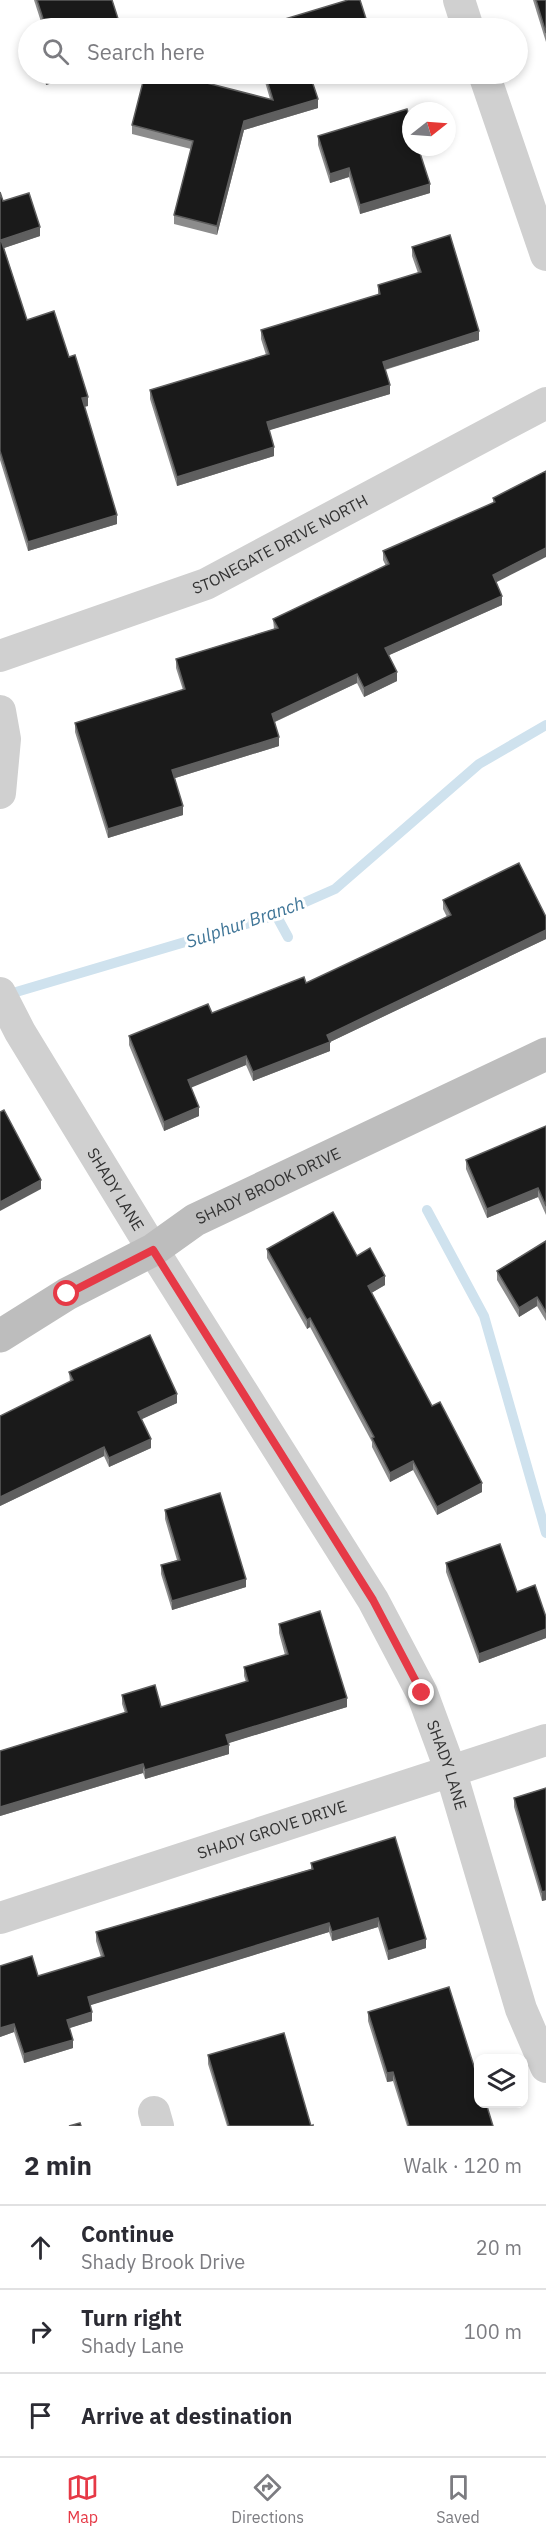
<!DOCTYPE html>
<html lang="en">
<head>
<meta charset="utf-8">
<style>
  body { margin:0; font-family:"IBM Plex Sans",sans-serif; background:#f2f2f3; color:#2b2b33 }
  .controls { position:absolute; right:18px; bottom:18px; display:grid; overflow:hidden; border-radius:12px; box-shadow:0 3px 9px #0003 }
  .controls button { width:54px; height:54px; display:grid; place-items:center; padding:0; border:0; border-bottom:2px solid #e1e1e2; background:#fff; color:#2b2b33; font:30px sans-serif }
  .compass { position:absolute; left:402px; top:102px; width:54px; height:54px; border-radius:50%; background:#fff; box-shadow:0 3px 9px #0003; rotate:73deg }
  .stop { position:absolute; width:18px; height:18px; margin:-14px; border:4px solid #e63946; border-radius:50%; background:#fff }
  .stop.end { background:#e63946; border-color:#fff; box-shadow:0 2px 6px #0008 }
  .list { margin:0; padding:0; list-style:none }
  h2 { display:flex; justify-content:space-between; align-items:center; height:78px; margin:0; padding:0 24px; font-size:26px }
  h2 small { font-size:20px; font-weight:400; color:#7c7c81 }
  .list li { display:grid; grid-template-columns:39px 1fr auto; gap:18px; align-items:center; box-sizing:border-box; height:84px; padding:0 24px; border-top:2px solid #e1e1e2 }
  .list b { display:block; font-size:22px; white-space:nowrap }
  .list p { margin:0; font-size:20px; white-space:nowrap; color:#7c7c81 }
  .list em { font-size:20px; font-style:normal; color:#7c7c81 }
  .icon { flex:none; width:33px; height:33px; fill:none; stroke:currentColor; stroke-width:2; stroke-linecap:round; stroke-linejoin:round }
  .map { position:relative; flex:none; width:546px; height:2126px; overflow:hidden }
  .search { position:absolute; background:#fff; box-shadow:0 3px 9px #0003; left:18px; right:18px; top:18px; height:66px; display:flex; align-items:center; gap:15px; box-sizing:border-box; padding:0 21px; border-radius:33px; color:#7c7c81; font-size:22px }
  .sheet { height:330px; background:#fff }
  nav { display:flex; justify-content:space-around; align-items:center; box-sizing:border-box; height:84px; border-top:2px solid #e1e1e2; background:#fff; font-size:16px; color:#7c7c81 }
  nav a { display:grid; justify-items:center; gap:3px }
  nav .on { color:#e63946 }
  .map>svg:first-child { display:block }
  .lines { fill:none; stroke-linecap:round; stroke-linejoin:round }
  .stream { stroke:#cfe2ee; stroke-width:10 }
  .street { stroke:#d0d0d0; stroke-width:32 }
  .secondary { stroke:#bdbdbd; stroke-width:33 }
  .wall { fill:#8c8c8c }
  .shaded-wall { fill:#5f5f5f }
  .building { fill:#1a1a1a; stroke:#5f5f5f; stroke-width:1.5 }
  .route { stroke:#e63946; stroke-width:8 }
  .labels { text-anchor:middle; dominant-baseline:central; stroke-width:6; stroke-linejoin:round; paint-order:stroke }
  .street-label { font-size:16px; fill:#333; stroke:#fff }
  .water-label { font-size:18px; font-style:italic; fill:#3f7597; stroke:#fff }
</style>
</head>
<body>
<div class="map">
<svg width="546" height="2126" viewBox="0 0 546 2126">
  <rect width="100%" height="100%" fill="#fff"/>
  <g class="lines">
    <g class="stream">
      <polyline points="276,915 288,937"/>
      <polyline points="6,995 276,915 335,889 479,764 546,725"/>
      <polyline points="427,1210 484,1316 546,1533"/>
    </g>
    <g class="street">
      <polyline points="459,0 468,28"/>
      <polyline points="484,74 546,255"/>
      <path id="s1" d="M0,656L206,584L546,403"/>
      <polyline points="0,711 5,739 0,793"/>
      <path id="s2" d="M0,993L20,1032L153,1250L373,1600L422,1693L450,1769L521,2009L546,2067"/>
      <path id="s3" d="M0,1918L546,1740"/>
      <polyline points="154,2112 158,2126"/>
    </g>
    <path class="secondary" id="s4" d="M0,1336L67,1294L153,1250L195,1220L546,1054"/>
  </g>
  <g class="wall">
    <polygon points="34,0 112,0 121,28 43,28"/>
    <polygon points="533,0 546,0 546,42"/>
    <polygon points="43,74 80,74 46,85"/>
    <polygon points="265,74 343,74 313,83 318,108 244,130 217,235 174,224 174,215 191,149 132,134 132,125 270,99 265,82"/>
    <polygon points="318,136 430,193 360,214 349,177 330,183 318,145"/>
    <polygon points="0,192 3,201 40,236 4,248 27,320 69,357 88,406 84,407 117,524 28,551 0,460"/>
    <polygon points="412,247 479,340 385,370 390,394 269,430 274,456 177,486 150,399 150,390 266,355 261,339 261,330 378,295 378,285 418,273 412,256"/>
    <polygon points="546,471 496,582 502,605 389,655 397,681 364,697 357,683 275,722 279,746 175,778 183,815 108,838 75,732 75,723 183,690 176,668 176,659 274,629 273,619 386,566 383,560 383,551 493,503 493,498"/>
    <polygon points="443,900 546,917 546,939 330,1042 330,1051 253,1081 246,1065 191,1087 199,1116 164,1131 129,1045 129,1036 212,1013 306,983 447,917 443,909"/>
    <polygon points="546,1126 546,1215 538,1197 487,1218 466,1169 466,1160"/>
    <polygon points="546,1241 546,1321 537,1306 519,1317 497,1280 497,1271"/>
    <polygon points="267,1249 357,1256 385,1285 371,1293 432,1406 482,1492 437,1515 413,1470 390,1482 372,1447 372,1442 310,1327 307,1329 267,1258"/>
    <polygon points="69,1372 177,1403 141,1419 151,1448 109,1467 104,1456 0,1506 0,1416 70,1382"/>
    <polygon points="165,1510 246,1587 172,1610 161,1574 161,1565 177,1560 165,1519"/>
    <polygon points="446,1563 517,1592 546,1617 546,1638 479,1663 446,1572"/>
    <polygon points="279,1624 347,1707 228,1743 229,1754 145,1779 143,1773 0,1816 0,1751 125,1713 122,1704 122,1695 161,1707 246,1682 244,1676 244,1667 285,1655 279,1633"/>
    <polygon points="546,1788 546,1900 542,1901 514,1807 514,1798"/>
    <polygon points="311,1863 426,1948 388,1960 378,1927 332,1941 329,1932 90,2005 92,2021 69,2028 73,2048 24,2063 14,2032 0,2037 0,1966 38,1976 101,1957 96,1941 96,1932 311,1869"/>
    <polygon points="368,2012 493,2126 407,2126 393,2081 387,2082 368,2021"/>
    <polygon points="208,2055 311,2126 313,2126 227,2126 208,2064"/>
  </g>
  <g class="shaded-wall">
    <polygon points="53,74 80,74 46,85 46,76"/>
    <polygon points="314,74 343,74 310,84 310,75"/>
    <polygon points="318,99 318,108 244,130 217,235 217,226 244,121"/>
    <polygon points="349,168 349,177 330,183 330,174"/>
    <polygon points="430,184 430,193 360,214 360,205"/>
    <polygon points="40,227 40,236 1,249 1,240"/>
    <polygon points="479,331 479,340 383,370 383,362"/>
    <polygon points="390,385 390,394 267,431 267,422"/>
    <polygon points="88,397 88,406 82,407 82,398"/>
    <polygon points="274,447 274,456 177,486 177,477"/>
    <polygon points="117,515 117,524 28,551 28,542"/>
    <polygon points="546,548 546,557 493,584 493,575"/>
    <polygon points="502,596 502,605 385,657 385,648"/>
    <polygon points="397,672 397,681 364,697 364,688"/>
    <polygon points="357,674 357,683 272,723 272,714"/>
    <polygon points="279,737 279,746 172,779 172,770"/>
    <polygon points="183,806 183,815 108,838 108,829"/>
    <polygon points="546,930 546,939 330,1042 330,1051 253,1081 253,1072 327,1035"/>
    <polygon points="246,1056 246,1065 188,1089 188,1080"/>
    <polygon points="199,1107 199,1116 164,1131 164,1122"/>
    <polygon points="41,1180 41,1189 0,1211 0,1202"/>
    <polygon points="538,1188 538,1197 487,1218 487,1209"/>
    <polygon points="385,1276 385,1285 368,1295 368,1286"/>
    <polygon points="537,1297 537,1306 519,1317 519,1308"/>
    <polygon points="310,1318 310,1327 307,1329 307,1320"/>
    <polygon points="177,1394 177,1403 138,1421 138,1412"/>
    <polygon points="151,1439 151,1448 109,1467 109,1458"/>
    <polygon points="104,1447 104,1456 0,1506 0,1497"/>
    <polygon points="413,1461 413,1470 390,1482 390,1473"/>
    <polygon points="482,1483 482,1492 437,1515 437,1507"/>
    <polygon points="246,1579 246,1587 172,1610 172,1601"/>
    <polygon points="546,1629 546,1638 479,1663 479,1654"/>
    <polygon points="347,1698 347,1707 226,1744 226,1735"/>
    <polygon points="229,1745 229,1754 145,1779 145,1770"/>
    <polygon points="143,1764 143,1773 0,1816 0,1807"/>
    <polygon points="546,1891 546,1900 542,1901 542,1892"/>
    <polygon points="378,1918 378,1927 332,1941 332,1932"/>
    <polygon points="329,1923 329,1932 88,2006 88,1997"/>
    <polygon points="426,1939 426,1948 388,1960 388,1951"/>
    <polygon points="92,2012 92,2021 67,2029 67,2020"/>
    <polygon points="14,2024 14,2032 0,2037 0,2028"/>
    <polygon points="73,2040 73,2048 24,2063 24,2054"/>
    <polygon points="393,2072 393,2081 387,2082 387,2073"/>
  </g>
  <g class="building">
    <polygon points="37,0 112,0 121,28 46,28"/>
    <polygon points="348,0 360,0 369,28 288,28 285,19"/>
    <polygon points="536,0 546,0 546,33"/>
    <polygon points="145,74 172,74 273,100 265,74 314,74 310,75 318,99 244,121 217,226 174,215 193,141 132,125"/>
    <polygon points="407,109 411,123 411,147 418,147 430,184 360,205 349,168 330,174 318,136"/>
    <polygon points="0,192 3,201 29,193 40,227 1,240 27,320 54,311 69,357 75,355 88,397 82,398 117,515 28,542 0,451"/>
    <polygon points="450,235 479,331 383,362 390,385 267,422 274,447 177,477 150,390 269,354 261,330 380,294 378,285 421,272 412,247"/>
    <polygon points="546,471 546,548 493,575 502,596 385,648 397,672 364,688 357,674 272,714 279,737 172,770 183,806 108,829 75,723 185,689 176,659 278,628 273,619 389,564 383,551 495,502 493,498"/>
    <polygon points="519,863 546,917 546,930 327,1035 330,1042 253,1072 246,1056 188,1080 199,1107 164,1122 129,1036 208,1004 212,1013 304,977 306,983 451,915 443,900"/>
    <polygon points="4,1110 41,1180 0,1202 0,1112"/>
    <polygon points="546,1126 546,1206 538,1188 487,1209 466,1160"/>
    <polygon points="333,1212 357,1256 370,1248 385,1276 368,1286 432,1406 440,1402 482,1483 437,1507 413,1461 390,1473 372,1438 374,1437 310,1318 307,1320 267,1249"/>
    <polygon points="546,1241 546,1312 537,1297 519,1308 497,1271"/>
    <polygon points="150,1335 177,1394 138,1412 151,1439 109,1458 104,1447 0,1497 0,1416 73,1380 69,1372"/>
    <polygon points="220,1493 246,1579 172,1601 161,1565 180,1560 165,1510"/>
    <polygon points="500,1544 517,1592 535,1585 546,1617 546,1629 479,1654 446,1563"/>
    <polygon points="320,1611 347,1698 226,1735 229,1745 145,1770 143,1764 0,1807 0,1751 127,1712 122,1695 155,1685 161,1707 248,1681 244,1667 288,1654 279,1624"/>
    <polygon points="546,1788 546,1891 542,1892 514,1798"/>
    <polygon points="395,1837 426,1939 388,1951 378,1918 332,1932 329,1923 88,1997 92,2012 67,2020 73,2040 24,2054 14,2024 0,2028 0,1966 32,1956 38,1976 104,1956 96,1932 313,1869 311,1863"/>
    <polygon points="449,1987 478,2079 478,2103 486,2103 493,2126 409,2126 393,2072 387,2073 368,2012"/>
    <polygon points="284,2033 311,2126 313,2125 313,2126 229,2126 208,2055"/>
    <polygon points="80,2123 81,2126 69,2126"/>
  </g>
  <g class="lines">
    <polyline class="route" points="67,1294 153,1250 373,1600 422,1693"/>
  </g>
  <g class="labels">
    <g class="street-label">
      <text stroke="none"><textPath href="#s1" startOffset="302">STONEGATE DRIVE NORTH</textPath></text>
      <text stroke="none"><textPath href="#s4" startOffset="308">SHADY BROOK DRIVE</textPath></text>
      <text stroke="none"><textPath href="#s2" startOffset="228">SHADY LANE</textPath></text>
      <text stroke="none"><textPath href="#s2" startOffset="894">SHADY LANE</textPath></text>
      <text stroke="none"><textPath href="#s3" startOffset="286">SHADY GROVE DRIVE</textPath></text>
    </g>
    <g class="water-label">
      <text transform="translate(245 922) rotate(-19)">Sulphur Branch</text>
    </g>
  </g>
</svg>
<div class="controls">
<button><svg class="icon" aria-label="layers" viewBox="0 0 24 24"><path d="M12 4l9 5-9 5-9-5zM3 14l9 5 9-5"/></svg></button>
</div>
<svg class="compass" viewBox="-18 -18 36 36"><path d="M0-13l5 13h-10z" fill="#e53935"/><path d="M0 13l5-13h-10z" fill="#7c7c81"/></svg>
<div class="stop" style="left:67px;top:1294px"></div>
<div class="stop end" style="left:422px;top:1693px"></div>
<div class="search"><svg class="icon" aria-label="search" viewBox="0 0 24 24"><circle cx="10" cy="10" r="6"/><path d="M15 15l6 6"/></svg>Search here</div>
</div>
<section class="sheet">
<h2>2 min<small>Walk · 120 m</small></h2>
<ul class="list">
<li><svg class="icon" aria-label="ahead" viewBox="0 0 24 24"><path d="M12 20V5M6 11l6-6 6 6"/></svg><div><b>Continue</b><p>Shady Brook Drive</p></div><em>20 m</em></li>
<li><svg class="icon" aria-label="right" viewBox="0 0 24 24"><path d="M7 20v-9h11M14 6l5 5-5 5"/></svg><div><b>Turn right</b><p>Shady Lane</p></div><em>100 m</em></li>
<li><svg class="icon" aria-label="arrive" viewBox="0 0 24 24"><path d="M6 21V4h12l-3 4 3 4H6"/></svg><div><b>Arrive at destination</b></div></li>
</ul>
</section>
<nav>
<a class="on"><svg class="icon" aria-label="map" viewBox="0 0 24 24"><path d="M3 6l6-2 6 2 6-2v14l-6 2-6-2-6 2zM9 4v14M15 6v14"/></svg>Map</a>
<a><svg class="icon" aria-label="directions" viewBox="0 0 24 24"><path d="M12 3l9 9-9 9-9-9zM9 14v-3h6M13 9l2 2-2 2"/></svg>Directions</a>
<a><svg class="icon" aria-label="saved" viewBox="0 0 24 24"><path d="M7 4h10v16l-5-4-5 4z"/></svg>Saved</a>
</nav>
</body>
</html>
